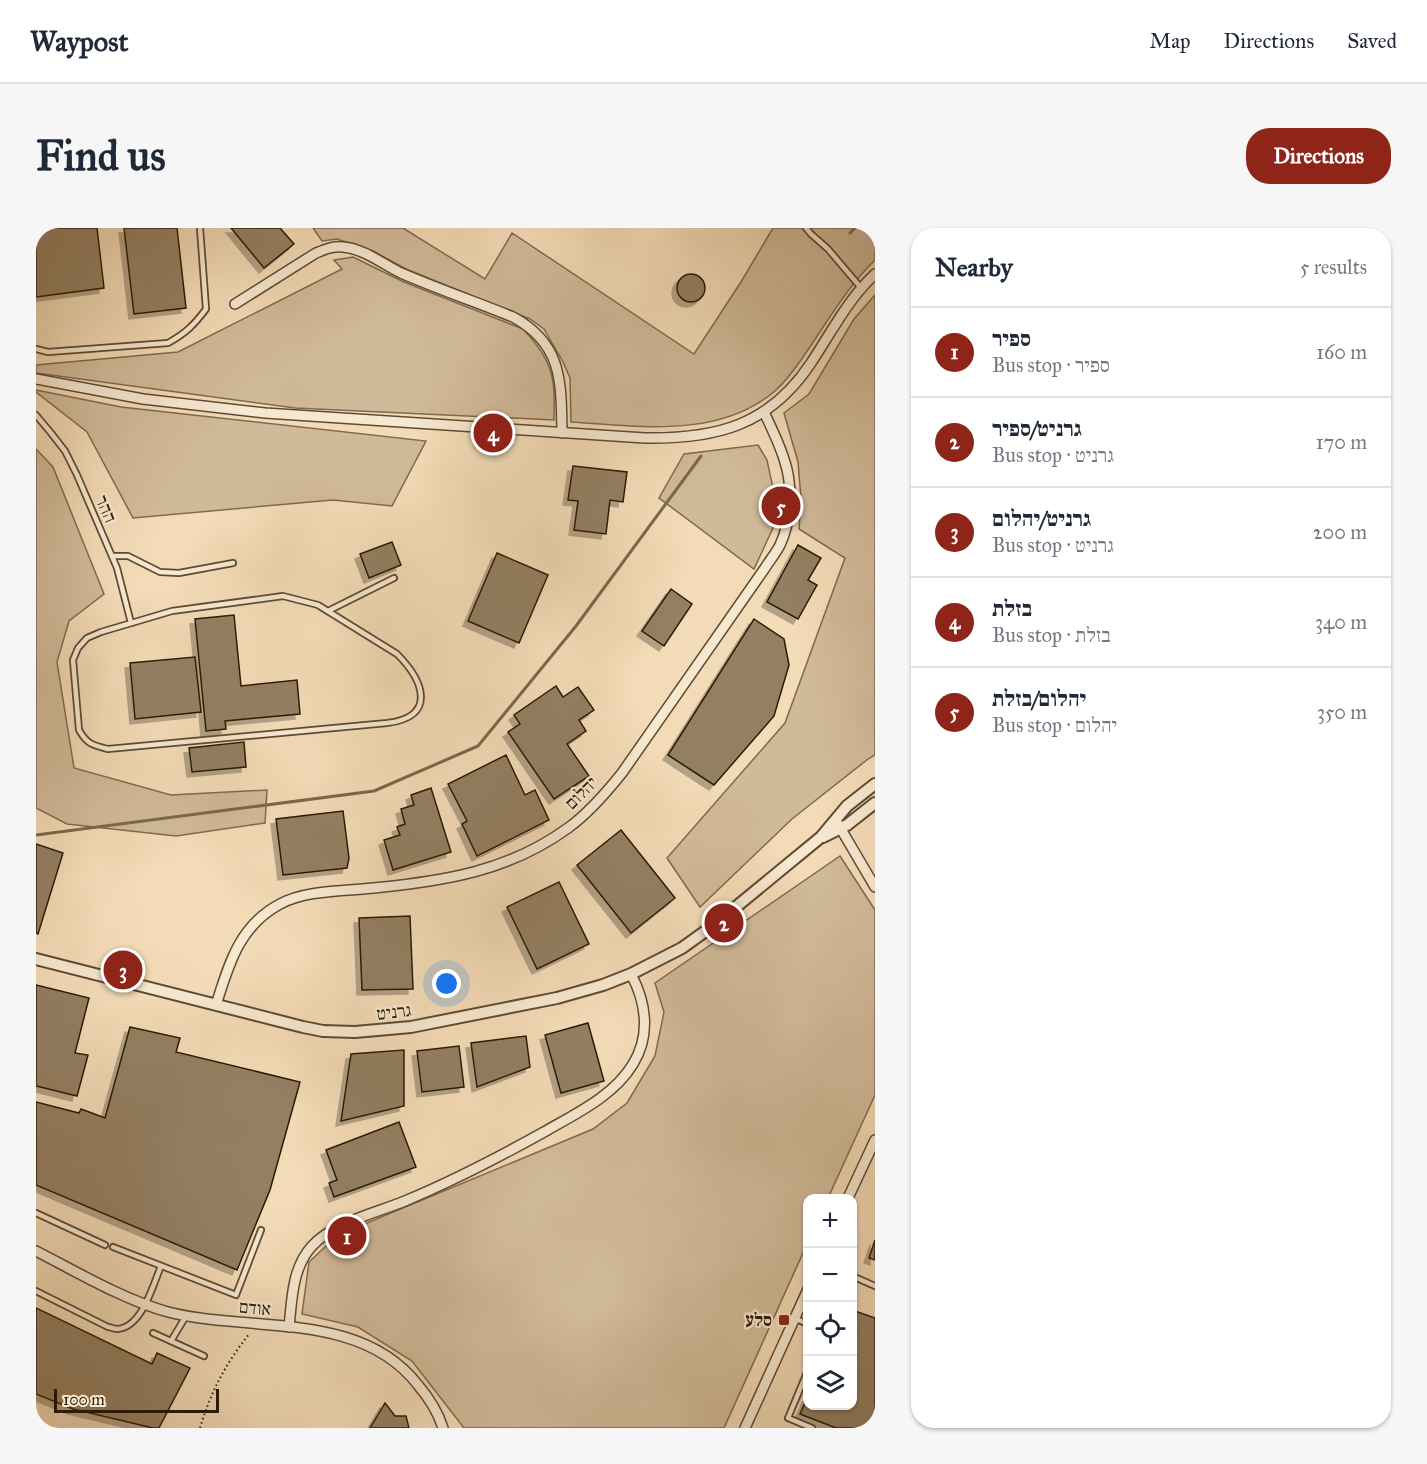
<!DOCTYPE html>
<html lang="en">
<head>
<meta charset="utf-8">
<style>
  body { margin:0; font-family:"IM FELL Great Primer","Frank Ruhl Libre",serif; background:#f6f6f7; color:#1f2937 }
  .controls { position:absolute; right:18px; bottom:18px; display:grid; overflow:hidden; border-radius:12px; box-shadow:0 2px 4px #0004 }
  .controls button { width:54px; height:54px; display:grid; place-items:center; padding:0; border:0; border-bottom:2px solid #e0e1e3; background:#fff; color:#1f2937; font:30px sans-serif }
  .scale { position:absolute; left:18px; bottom:15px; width:165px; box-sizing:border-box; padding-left:6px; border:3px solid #2c1b05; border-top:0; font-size:16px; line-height:21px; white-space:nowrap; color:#2c1b05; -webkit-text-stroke:4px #f7e8d0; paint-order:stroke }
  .you { position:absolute; left:411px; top:756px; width:21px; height:21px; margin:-15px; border:4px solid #fff; border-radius:50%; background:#1a73e8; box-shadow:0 0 0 9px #1a73e833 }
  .badge { display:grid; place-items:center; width:39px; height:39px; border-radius:50%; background:#8f2418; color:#fff; font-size:20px; font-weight:700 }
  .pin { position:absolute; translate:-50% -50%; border:3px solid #fff; box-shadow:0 2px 6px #0006 }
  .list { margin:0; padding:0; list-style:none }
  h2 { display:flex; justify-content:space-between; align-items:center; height:78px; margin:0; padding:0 24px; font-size:26px }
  h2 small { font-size:20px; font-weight:400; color:#747a83 }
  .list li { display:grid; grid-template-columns:39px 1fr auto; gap:18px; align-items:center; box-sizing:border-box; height:90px; padding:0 24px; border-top:2px solid #e0e1e3 }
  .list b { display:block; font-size:22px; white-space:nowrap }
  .list p { margin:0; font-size:20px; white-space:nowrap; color:#747a83 }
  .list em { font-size:20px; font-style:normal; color:#747a83 }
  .icon { flex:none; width:33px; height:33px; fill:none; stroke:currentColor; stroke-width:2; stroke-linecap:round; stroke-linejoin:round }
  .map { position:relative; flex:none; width:839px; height:1200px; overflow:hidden; border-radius:24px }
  header { display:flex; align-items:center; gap:36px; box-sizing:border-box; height:84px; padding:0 30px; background:#fff; border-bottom:2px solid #e0e1e3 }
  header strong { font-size:28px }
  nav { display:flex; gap:33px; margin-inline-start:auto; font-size:21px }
  .intro { display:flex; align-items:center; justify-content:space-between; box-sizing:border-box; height:144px; padding:0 36px }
  h1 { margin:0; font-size:42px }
  .button { padding:15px 27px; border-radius:24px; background:#8f2418; color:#fff; font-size:21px; font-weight:700 }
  main { display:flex; gap:36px; padding:0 36px }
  aside { flex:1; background:#fff; border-radius:24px; box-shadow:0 2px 4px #0004 }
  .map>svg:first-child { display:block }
  .green { fill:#d1ba99; stroke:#7e6a4f; stroke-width:1.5 }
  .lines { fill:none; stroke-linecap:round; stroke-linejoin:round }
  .stream { stroke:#7b674b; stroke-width:3 }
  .building { fill:#937f62; stroke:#2c1b05; stroke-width:1.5; filter:url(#shadow) }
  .service-casing { stroke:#5e4b32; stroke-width:8 }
  .minor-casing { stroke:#5e4b32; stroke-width:12 }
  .tertiary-casing { stroke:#5e4b32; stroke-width:14 }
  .path { stroke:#2c1b05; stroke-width:2; stroke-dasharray:1.5 3; stroke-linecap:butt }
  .service { stroke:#f7e8d0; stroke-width:4.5 }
  .minor { stroke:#f7e8d0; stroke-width:9 }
  .tertiary { stroke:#f7e8d0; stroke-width:10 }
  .poi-dot { fill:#8f2418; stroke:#f7e8d0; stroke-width:2 }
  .labels { text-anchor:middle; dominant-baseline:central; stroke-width:4.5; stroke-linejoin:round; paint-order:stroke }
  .street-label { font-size:18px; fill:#2c1b05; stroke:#f7e8d0 }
  .poi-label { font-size:18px; font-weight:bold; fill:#2c1b05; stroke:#f7e8d0; text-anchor:end }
</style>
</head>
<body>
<header>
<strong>Waypost</strong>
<nav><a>Map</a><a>Directions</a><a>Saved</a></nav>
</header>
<div class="intro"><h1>Find us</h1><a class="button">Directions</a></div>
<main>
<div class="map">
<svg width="839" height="1200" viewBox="0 0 839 1200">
  <defs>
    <filter id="shadow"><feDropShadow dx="-5" dy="5" stdDeviation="0" flood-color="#0004"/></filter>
  </defs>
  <rect width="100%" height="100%" fill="#f3dbb7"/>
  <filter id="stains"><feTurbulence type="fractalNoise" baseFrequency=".00333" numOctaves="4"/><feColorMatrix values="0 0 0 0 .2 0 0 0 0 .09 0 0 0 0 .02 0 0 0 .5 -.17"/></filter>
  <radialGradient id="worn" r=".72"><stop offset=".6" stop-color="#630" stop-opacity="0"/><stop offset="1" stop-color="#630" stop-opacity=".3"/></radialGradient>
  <g class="green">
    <path d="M277,0H367L449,51L476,5L658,126L705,54L737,0H839V32C809,61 789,98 765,132C758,142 748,155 739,163C682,211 603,198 535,194L534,150L527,134L508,101L494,91L370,41L337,23L301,11L286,13Z"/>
    <path d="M317,29L368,54L487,101C502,117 514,133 517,154C519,166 518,180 518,192L259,180L0,145V137L142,124L306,41L298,32Z"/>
    <polygon points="839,67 839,527 832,531 756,591 664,679 631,630 749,495 809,330 763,301 765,271 762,234 748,185 773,166 818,91"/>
    <polygon points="0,162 85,179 390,213 356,278 297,272 97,290 51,204 0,164"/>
    <polygon points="722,217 731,232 738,265 737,300 718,341 623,270 648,226"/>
    <polygon points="0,221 17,239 68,366 33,393 21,434 38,540 135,567 231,562 229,595 140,608 31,596 0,580"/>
    <polygon points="804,628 839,682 839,867 792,970 772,970 771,1016 688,1200 428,1200 376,1133 322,1099 266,1086 273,1034 302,1007 557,901 591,875 619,828 628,784 619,755"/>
  </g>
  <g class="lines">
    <g class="stream">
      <polyline points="814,5 819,0"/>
      <polyline points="0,607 338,563 442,518 540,398 665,228"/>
    </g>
  </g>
  <g class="building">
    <polygon points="0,0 61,0 68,60 0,69"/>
    <polygon points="88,0 141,0 150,80 98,86"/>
    <polygon points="195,0 244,0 258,16 228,40"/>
    <circle cx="655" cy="60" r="14"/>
    <polygon points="537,238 591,244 587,274 574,272 570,306 538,302 542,273 532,272"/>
    <polygon points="356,314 365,337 333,350 324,326"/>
    <polygon points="762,317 785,330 772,352 781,357 762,391 731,374"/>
    <polygon points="461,325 512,347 483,415 432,393"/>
    <polygon points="635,361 656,376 628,418 606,403"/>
    <polygon points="198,387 205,458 261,452 264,486 189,493 190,501 170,503 159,391"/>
    <polygon points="718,391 748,411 753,437 738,488 678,557 632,527"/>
    <polygon points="159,429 165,484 99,491 94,435"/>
    <polygon points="520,458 527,469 542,459 558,482 543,492 550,503 531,516 553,548 518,571 472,504 484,496 478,487"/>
    <polygon points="208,514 210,539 156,544 153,520"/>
    <polygon points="470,527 489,567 499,562 513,592 441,628 426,596 431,593 412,556"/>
    <polygon points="395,560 415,624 357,642 348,612 364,607 361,599 369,596 365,581 378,577 375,567"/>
    <polygon points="307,583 313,630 311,640 247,647 240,591"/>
    <polygon points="585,602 639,670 595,705 541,637"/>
    <polygon points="0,616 27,625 2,706 0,705"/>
    <polygon points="523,654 553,716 501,741 471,679"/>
    <polygon points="374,688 377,761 326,762 323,690"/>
    <polygon points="0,757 53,770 39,825 52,827 41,868 0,858"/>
    <polygon points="552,795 568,853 525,865 509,807"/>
    <polygon points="94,799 144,810 140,824 264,854 234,962 201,1042 0,957 0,874 43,885 45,881 69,890"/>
    <polygon points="490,808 494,839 441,859 435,815"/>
    <polygon points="423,818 428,859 386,864 381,823"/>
    <polygon points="368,822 368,878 305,893 315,826"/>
    <polygon points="363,894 380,939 298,969 293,955 301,952 290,922"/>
    <polygon points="839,1012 839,1032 833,1030"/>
    <polygon points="0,1080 116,1136 121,1125 154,1140 123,1200 117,1200 37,1181 0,1166"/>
    <polygon points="816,1082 839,1090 839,1200 800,1200 764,1186 772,1168 772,1178 816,1178"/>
    <polygon points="349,1175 359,1188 370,1188 373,1200 334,1200"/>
  </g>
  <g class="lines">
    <defs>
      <g id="service">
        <polyline points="770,0 775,6 792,21 826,61"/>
        <path d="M0,121L12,124L132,115C150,105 158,97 170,81L164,0"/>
        <polyline points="0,187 15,205 29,223 41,247 81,340 95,395"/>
        <polyline points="76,328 92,328 124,344 143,345 197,335"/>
        <path d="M247,368L282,377L361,426C388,453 401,489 351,495L72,521C56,517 51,516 43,502L37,432L42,420L51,410L65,404L136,383Z"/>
        <polyline points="292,383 358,350"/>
        <polyline points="0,985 69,1017"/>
        <polyline points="77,1019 200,1067 225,1002"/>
        <polyline points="816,1048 839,1058"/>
        <path d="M0,1063L72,1099C75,1099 78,1101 81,1101C106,1100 117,1057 125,1038"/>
        <polyline points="758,1090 772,1096"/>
        <polyline points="117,1105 168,1128"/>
        <polyline points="135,1113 150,1088"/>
        <polyline points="772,1142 752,1190 776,1200"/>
      </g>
      <g id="minor">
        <path d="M199,76L280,25C290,21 297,18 307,19C329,21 346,36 365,45C402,61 440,74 477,89C527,116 525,154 526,205"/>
        <path d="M0,151L107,171L229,185L609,210C680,211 733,198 775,135C795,105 812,71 839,46"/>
        <polyline points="802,596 839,659"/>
        <path d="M180,777C193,736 203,698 244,676C270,662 309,663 338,660C409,653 473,643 532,600C553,585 570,565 586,545L729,340C734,332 740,325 744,317C756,291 757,257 748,231C743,215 735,199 728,184"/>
        <polyline points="812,970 839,912"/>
        <path d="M0,1023C41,1044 88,1072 132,1084C215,1105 324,1082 382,1157C393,1170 402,1184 407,1200"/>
        <path d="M253,1099C256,1071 256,1040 276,1018C298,994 340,985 369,973C417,953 463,929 508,904C539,886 578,868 597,836C615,807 610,774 595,746"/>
        <polyline points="709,1200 772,1061"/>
      </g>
      <g id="tertiary">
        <polyline points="787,609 811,597 839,575"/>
        <polyline points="0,731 267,799 287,803 319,804 375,799 521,770 567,757 595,746 646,720 678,697 785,609 811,578 839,556"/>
      </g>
    </defs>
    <use href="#service" class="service-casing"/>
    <use href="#minor" class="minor-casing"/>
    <use href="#tertiary" class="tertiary-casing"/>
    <path class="path" d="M164,1200C175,1163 190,1135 214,1105"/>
    <use href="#service" class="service"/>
    <use href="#minor" class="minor"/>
    <use href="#tertiary" class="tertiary"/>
  </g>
  <rect class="poi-dot" x="742" y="1086" width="12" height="12" rx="3"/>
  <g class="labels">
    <g class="street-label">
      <text transform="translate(70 281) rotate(67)">ההר</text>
      <text transform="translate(545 565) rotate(-45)">יהלום</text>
      <text transform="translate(358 784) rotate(-7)">גרניט</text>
      <text transform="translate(219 1080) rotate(5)">אודם</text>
    </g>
    <g class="poi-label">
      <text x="736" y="1092">סלע</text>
    </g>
  </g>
  <rect width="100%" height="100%" filter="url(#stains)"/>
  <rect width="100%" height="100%" fill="url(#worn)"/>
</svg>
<div class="controls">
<button>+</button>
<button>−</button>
<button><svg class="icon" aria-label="locate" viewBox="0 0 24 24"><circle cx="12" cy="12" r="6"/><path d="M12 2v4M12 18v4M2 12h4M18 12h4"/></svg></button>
<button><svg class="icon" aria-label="layers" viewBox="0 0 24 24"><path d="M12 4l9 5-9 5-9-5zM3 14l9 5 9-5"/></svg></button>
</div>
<div class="scale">100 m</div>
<div class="you"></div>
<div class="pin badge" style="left:311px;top:1008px">1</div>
<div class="pin badge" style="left:688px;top:695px">2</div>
<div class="pin badge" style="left:87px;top:742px">3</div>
<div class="pin badge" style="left:457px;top:205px">4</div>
<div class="pin badge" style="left:745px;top:278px">5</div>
</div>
<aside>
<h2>Nearby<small>5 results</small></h2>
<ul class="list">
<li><span class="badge">1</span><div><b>ספיר</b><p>Bus stop · ספיר</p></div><em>160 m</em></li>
<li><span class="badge">2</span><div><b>גרניט/ספיר</b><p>Bus stop · גרניט</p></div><em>170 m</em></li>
<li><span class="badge">3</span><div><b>גרניט/יהלום</b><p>Bus stop · גרניט</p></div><em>200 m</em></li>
<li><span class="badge">4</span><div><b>בזלת</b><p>Bus stop · בזלת</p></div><em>340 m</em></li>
<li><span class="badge">5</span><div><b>יהלום/בזלת</b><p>Bus stop · יהלום</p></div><em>350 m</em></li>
</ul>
</aside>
</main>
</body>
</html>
